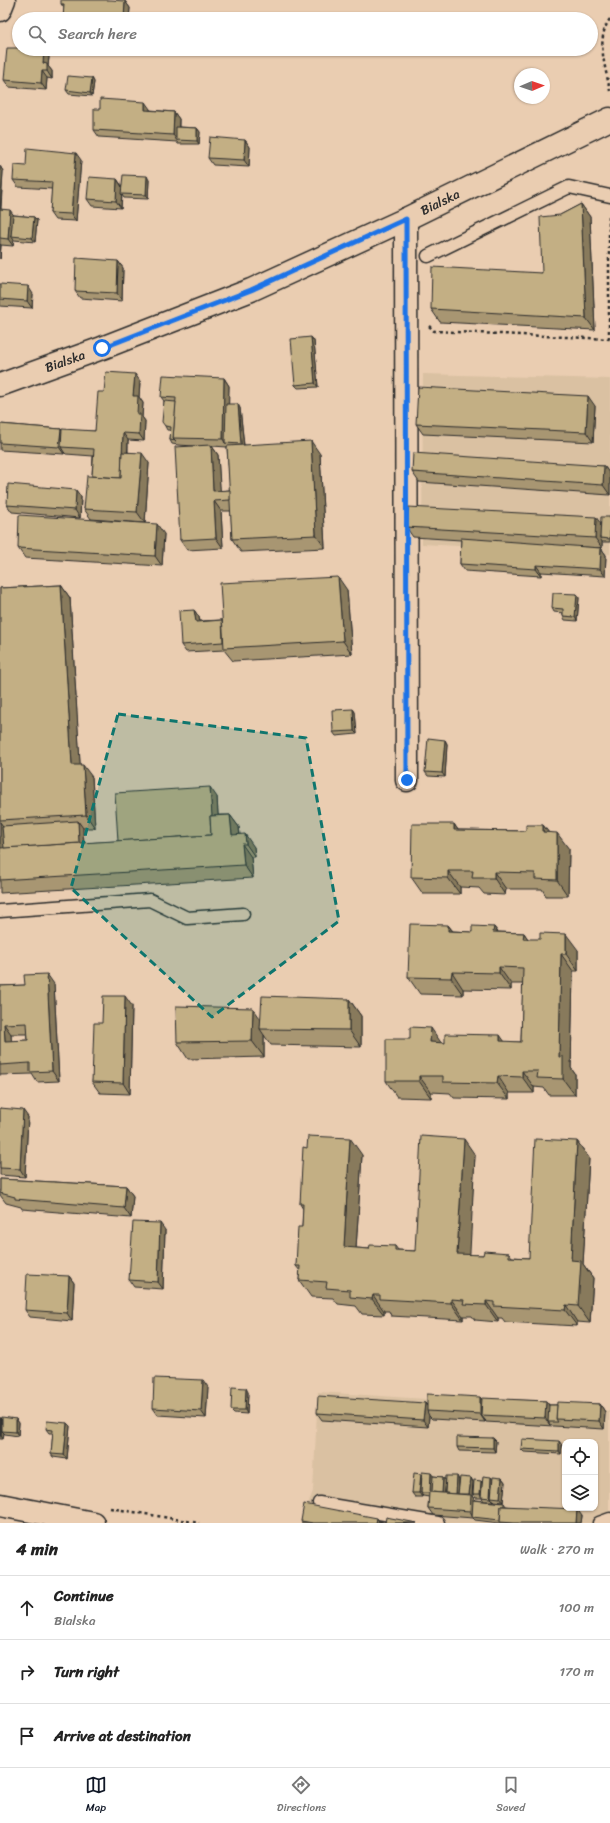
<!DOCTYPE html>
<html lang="en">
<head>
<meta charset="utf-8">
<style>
  body { margin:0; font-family:Sriracha,sans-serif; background:#f2f2f2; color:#222 }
  .controls { position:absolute; right:12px; bottom:12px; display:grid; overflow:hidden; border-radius:8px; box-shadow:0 1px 3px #0004 }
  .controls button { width:36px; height:36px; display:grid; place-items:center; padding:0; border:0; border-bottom:1px solid #e0e0e0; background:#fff; color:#222; font:20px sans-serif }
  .compass { position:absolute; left:514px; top:68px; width:36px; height:36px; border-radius:50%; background:#fff; box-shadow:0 1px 3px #0004; rotate:88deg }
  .stop { position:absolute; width:12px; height:12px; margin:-9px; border:3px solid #1a73e8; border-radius:50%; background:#fff }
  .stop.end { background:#1a73e8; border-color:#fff; box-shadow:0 1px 4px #0008 }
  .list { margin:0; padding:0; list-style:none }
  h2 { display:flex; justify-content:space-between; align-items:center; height:52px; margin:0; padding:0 16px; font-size:17px }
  h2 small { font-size:13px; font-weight:400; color:#767676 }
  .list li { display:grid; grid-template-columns:26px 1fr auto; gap:12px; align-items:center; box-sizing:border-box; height:64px; padding:0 16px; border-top:1px solid #e0e0e0 }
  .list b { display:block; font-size:15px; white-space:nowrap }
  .list p { margin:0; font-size:13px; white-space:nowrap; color:#767676 }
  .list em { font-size:13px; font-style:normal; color:#767676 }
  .icon { flex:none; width:22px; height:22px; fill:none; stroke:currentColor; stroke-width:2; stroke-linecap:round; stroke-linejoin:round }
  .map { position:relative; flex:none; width:610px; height:1523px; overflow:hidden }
  .search { position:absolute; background:#fff; box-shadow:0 1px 3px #0004; left:12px; right:12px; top:12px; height:44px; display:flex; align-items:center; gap:10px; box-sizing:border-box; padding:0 14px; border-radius:22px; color:#767676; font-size:15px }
  .sheet { height:244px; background:#fff }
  nav { display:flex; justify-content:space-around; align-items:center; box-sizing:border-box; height:56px; border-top:1px solid #e0e0e0; background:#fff; font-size:11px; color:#767676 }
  nav a { display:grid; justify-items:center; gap:2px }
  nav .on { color:#111827 }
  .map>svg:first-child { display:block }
  .built { fill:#dac1a2; fill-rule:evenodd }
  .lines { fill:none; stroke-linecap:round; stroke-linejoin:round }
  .service-casing { stroke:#2b2b2b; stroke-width:15 }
  .minor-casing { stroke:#2b2b2b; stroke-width:25 }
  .tertiary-casing { stroke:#2b2b2b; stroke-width:25 }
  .path { stroke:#2b2b2b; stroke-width:2.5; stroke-dasharray:3 3; stroke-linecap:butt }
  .service { stroke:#eacdb1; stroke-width:12 }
  .minor { stroke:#eacdb1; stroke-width:22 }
  .tertiary { stroke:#eacdb1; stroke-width:22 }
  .wall { fill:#a89672; stroke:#2b2b2b; fill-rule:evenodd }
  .shaded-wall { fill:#887a5c; stroke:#2b2b2b }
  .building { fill:#c3af84; stroke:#2b2b2b; fill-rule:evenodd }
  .route { stroke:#1a73e8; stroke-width:5 }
  .marked { fill:#0f766e; fill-opacity:0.2; stroke:#0f766e; stroke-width:3; stroke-dasharray:8 5; stroke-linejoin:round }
  .labels { text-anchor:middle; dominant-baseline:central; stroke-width:3.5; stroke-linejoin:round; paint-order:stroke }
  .street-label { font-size:13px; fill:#2b2b2b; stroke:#eacdb1 }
</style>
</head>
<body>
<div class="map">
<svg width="610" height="1523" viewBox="0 0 610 1523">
  <rect width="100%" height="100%" fill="#eacdb1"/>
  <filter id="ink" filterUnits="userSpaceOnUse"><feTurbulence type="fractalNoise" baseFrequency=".025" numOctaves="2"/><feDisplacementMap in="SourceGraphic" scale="8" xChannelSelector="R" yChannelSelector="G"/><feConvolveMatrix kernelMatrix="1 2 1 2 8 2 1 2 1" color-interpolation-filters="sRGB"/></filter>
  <g filter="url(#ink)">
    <g class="built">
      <polygon points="423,374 610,379 610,554 422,544"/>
      <path d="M318,1392L609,1411V1523H302L313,1491ZM565,1442H595V1508H565Z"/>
    </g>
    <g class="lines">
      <defs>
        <g id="service">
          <polyline points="428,256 569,187 610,196"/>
          <polyline points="0,911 150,900 187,918 243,914"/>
          <polyline points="319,1503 438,1523"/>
          <polyline points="599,1523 610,1519"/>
        </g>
        <g id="minor">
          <polyline points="0,10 4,0"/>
          <polyline points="406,219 407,780"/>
          <polyline points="0,385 102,348 251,290 406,219 610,119"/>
        </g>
        <polyline id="tertiary" points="0,1505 93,1523"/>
      </defs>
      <use href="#service" class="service-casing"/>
      <use href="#minor" class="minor-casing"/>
      <use href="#tertiary" class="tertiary-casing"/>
      <g class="path">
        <path d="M610,19C595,39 606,68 610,91"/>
        <polyline points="429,326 434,331 610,339"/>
        <polyline points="609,339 609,214"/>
        <polyline points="110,1508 199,1523"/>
      </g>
      <use href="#service" class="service"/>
      <use href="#minor" class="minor"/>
      <use href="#tertiary" class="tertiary"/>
    </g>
    <g class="wall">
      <polygon points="125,1 130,8 129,19 63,19 64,8 61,4"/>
      <polygon points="49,57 48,66 52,71 52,79 47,78 46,90 9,87 4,80"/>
      <polygon points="92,78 94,82 92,96 69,94 66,90"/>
      <polygon points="150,109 150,110 174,112 179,119 179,127 197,128 200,132 199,144 178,144 177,142 99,137 94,130"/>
      <polygon points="245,140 250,147 249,167 213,165 208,158"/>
      <polygon points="81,160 76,221 55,220 50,213 52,189 18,187 13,180 26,166"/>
      <polygon points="0,166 3,171 1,209 14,215 34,217 37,220 35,242 14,240 13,246 1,245 0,259"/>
      <polygon points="117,179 122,186 149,180 148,199 124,198 122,195 121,208 92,206 87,199"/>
      <polygon points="581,204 590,217 595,330 440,322 431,309 542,273 560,215"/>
      <polygon points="118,261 123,268 122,301 80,298 75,291"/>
      <polygon points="0,284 33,294 32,308 0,306"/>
      <polygon points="311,337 314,341 318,387 298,388 295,385"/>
      <path d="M224,378L229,386L228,404L240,408L244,445L320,454L325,548L241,552L232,539L231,511H221L223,548L187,550L180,540L195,446L178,445L172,444L170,440L171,430H167L165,426L164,401L161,397ZM212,446L227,447L230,490L220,491L218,455Z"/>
      <polygon points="140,381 139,397 143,403 142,417 145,421 144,441 128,440 128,452 149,463 145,523 91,519 84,509 92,476 93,456 66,454 64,452 64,454 0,450 0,424 61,429 62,431 95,431 104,392"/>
      <polygon points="595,406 593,442 423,434 416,424"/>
      <polygon points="604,466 610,474 610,495 419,482 412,472"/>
      <polygon points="81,497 80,518 12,512 7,505"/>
      <polygon points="610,517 610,542 602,542 602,548 579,547 601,548 606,555 605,576 541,572 541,576 465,571 460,564 461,540 413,537 406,527 600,524"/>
      <polygon points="164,534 162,566 25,558 18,548"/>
      <polygon points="61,585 70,598 80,765 92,777 95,828 83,828 84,843 118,841 217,797 218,815 230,815 239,827 240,834 254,847 255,857 251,857 253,878 0,893 0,588"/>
      <polygon points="347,590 352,654 233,661 224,650 186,652 181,645 194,610 199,617 200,621 222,620"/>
      <polygon points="577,594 579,598 577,621 565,620 563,616 563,613 554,612 552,608"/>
      <polygon points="353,709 355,712 357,734 336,736 333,732"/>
      <polygon points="445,740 447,744 445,777 428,776 425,772"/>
      <polygon points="454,824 458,830 526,831 543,825 548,832 569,849 568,896 546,896 542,889 506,889 505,895 484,894 479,888 460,887 460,894 423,894 411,877"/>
      <polygon points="448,925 453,931 472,932 494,927 498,932 524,933 528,939 578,950 578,971 573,971 571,1068 575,1074 575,1095 549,1095 544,1088 534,1087 534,1093 509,1093 509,1099 454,1098 450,1093 431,1092 431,1098 397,1097 386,1081 441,1043 521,1042 523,984 511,984 511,990 463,989 463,995 420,994 408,977"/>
      <path d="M54,984L59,1081L37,1082L32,1074L0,1075V986ZM11,1034H27L28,1040L11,1041Z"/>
      <polygon points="349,999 361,1016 361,1047 271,1045 264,1035 264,1057 188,1059 177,1042 260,1019"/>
      <polygon points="132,1006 130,1094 100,1093 92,1082 102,1023"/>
      <polygon points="0,1108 28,1117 25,1177 0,1175"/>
      <polygon points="577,1141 589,1158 583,1264 593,1278 590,1323 577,1322 577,1326 505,1322 502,1318 498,1318 498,1322 475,1320 472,1316 463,1316 463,1320 391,1316 389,1311 384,1311 384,1315 362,1314 356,1306 338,1304 333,1298 311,1297 299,1280 300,1271 296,1266 302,1227 303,1209 300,1204 307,1148 362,1155 356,1248 369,1249 395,1246 398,1250 415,1251 475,1155 469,1255 483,1255 509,1253 512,1257 529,1258"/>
      <polygon points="0,1179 126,1186 133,1196 131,1218 22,1209 21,1207 6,1203 0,1195"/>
      <polygon points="165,1230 163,1289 134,1287 129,1280"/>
      <polygon points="69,1276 74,1283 72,1321 30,1317 25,1310"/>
      <polygon points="208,1387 206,1418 158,1415 153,1408"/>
      <polygon points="248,1392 247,1414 234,1413 231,1410"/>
      <polygon points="482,1399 546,1401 549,1405 557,1405 600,1404 605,1412 604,1429 486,1422 485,1420 485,1422 432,1419 429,1416 428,1427 322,1420 317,1413 425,1403 427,1405"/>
      <polygon points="0,1418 1,1418 2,1420 16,1419 19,1423 18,1436 5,1434 4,1433 3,1439 0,1439"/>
      <polygon points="67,1423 70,1426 67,1459 53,1457 51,1454 53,1433 49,1433 46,1429"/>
      <polygon points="493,1438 496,1441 495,1452 459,1451 457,1447"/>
      <polygon points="562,1445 561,1454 524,1452 521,1449"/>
      <polygon points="421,1474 422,1475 443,1477 445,1480 459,1480 471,1478 473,1482 472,1496 475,1500 504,1503 506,1506 582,1516 581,1523 499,1523 475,1520 473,1518 433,1515 428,1508 429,1497 423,1496 422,1495 422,1497 415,1497 412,1493"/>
      <polygon points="502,1478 505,1482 503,1502 494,1501 493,1499 493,1501 484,1501 482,1498 476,1498 473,1494 482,1483"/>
      <polygon points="301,1521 379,1521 385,1523 417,1523 302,1523"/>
    </g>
    <g class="shaded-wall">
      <polygon points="125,1 130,8 129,19 124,19"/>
      <polygon points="44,50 49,57 48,66 52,71 52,79 47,71 43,63"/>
      <polygon points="42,71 47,78 46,90 41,83"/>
      <polygon points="92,78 94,82 92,96 90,93"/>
      <polygon points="145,102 150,109 150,117 145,110"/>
      <polygon points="174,112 179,119 178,140 177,140 173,135"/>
      <polygon points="197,128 200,132 199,144 197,141"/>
      <polygon points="245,140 250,147 249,167 244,160"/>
      <polygon points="76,153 81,160 76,221 71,214"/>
      <polygon points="0,166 3,171 0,216"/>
      <polygon points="147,176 149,180 148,199 146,195"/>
      <polygon points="117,179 122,187 121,208 116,201"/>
      <polygon points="581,204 590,217 595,330 586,318"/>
      <polygon points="10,210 15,217 11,236 14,240 13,246 8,239"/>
      <polygon points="34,217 37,220 35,242 32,238"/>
      <polygon points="0,244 1,245 0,259"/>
      <polygon points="118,261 123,268 122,301 117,293"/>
      <polygon points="28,286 33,294 32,308 27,301"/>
      <polygon points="311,337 314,341 318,387 315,383"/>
      <polygon points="135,374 140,381 139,397 143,403 142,417 145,421 144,441 139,434 137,414 133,396"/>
      <polygon points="224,378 229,386 228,443 225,443 223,439"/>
      <polygon points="588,396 595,406 593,442 586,432"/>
      <polygon points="238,404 240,408 244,447 241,444"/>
      <polygon points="61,429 66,436 61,447 64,452 64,454 59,447"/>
      <polygon points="123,433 128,440 126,488 121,481"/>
      <polygon points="311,441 320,454 325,548 316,535"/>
      <polygon points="211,445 218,455 221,501 213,491"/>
      <polygon points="142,453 149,463 145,523 137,512"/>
      <polygon points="604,466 610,474 610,495 603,485"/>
      <polygon points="76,490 81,497 80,518 75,510"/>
      <polygon points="214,501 221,511 223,548 216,538"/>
      <polygon points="596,517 603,527 600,538 602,542 602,548 595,538"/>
      <polygon points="157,524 164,534 162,566 155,556"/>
      <polygon points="601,548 606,555 605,576 600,569"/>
      <polygon points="536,565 541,572 541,576 536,569"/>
      <polygon points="338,577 347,590 352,654 343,641"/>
      <polygon points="61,585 70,598 81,778 72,765"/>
      <polygon points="577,594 579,598 577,621 575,617"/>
      <polygon points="194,610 199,617 201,629 196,622"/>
      <polygon points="353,709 355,712 357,734 354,731"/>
      <polygon points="445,740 447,744 445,777 442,773"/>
      <polygon points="83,765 92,777 95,828 86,815"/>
      <polygon points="210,787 217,797 220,848 213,838"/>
      <polygon points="230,815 239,827 241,848 232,835"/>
      <polygon points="78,821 83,828 84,856 79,849"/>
      <polygon points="0,822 8,833 4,854 0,848"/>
      <polygon points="454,824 465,841 454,830"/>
      <polygon points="543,825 555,841 543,832"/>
      <polygon points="557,833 569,849 568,896 557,880"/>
      <polygon points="245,834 254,847 255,857 246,844"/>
      <polygon points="242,844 251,857 253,878 244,865"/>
      <polygon points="448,871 460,887 460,894 448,878"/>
      <polygon points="494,872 506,889 505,895 494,878"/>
      <polygon points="448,925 460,942 448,931"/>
      <polygon points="494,927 505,943 493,932"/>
      <polygon points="524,933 535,950 523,939"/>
      <polygon points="566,934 578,950 578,971 566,954"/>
      <polygon points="561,954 573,971 571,1068 575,1074 575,1095 563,1079 559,1057"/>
      <polygon points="499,967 511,984 511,990 499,973"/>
      <polygon points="452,972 463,989 463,995 451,978"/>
      <polygon points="47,974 54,984 59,1081 52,1071"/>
      <polygon points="125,996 132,1006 130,1094 123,1083"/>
      <polygon points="349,999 361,1016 361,1047 349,1030"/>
      <polygon points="253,1008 264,1024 260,1029 264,1035 264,1057 252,1041"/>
      <polygon points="4,1024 11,1034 12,1052 5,1041"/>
      <polygon points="431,1028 442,1044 430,1042"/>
      <polygon points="500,1035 512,1052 500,1041"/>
      <polygon points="522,1071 534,1087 534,1093 522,1077"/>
      <polygon points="419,1076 431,1092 431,1098 419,1081"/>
      <polygon points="498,1076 509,1093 509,1099 497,1083"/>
      <polygon points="23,1110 28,1117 25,1177 20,1169"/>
      <polygon points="350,1138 362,1155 355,1264 344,1247"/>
      <polygon points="464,1139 475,1155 469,1271 457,1254"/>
      <polygon points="577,1141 589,1158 583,1264 593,1278 590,1323 578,1306 571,1260"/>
      <polygon points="126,1186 133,1196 131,1218 124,1208"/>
      <polygon points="160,1223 165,1230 163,1289 158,1282"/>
      <polygon points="69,1276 74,1283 72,1321 67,1313"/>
      <polygon points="373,1295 384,1311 384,1315 372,1299"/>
      <polygon points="451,1299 463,1316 463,1320 451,1303"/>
      <polygon points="486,1301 498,1318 498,1322 486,1305"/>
      <polygon points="566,1305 577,1322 577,1326 565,1310"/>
      <polygon points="203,1380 208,1387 206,1418 201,1411"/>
      <polygon points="246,1388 248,1392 247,1414 245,1410"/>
      <polygon points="480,1397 486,1405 481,1415 485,1420 485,1422 480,1414"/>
      <polygon points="546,1401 551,1408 548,1422 550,1425 545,1418"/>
      <polygon points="425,1403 430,1410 427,1411 429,1416 428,1427 423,1420"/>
      <polygon points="600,1404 605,1412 604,1429 599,1421"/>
      <polygon points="1,1418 4,1422 2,1431 4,1433 3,1439 1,1436"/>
      <polygon points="16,1419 19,1423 18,1436 16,1432"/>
      <polygon points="67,1423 70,1426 67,1459 64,1455"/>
      <polygon points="493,1438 496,1441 495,1452 493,1448"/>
      <polygon points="559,1441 562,1445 561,1454 559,1451"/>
      <polygon points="431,1473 434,1477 432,1495 430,1493"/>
      <polygon points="421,1474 424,1477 421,1493 422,1495 422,1497 419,1493"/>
      <polygon points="457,1476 459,1480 458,1498 456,1495"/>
      <polygon points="443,1477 446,1481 444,1499 442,1495"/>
      <polygon points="491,1477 494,1481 491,1497 493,1499 493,1501 490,1498"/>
      <polygon points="471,1478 473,1482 472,1496 476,1502 473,1517 470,1511 469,1496"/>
      <polygon points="502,1478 505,1482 503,1502 500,1498"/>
      <polygon points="481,1481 484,1485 482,1497 480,1494"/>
      <polygon points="577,1509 582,1516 581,1523 576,1523"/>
      <polygon points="377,1518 380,1523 376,1523"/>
    </g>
    <g class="building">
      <polygon points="61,0 111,0 125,1 124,19 63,19 64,4 61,4"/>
      <polygon points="7,48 19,48 19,49 44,50 43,63 47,64 47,71 42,71 41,83 4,80"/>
      <polygon points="68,76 92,78 90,93 66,90"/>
      <polygon points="100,99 145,102 145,110 174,112 173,135 94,130 94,109 100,109"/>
      <polygon points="176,127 197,128 197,141 176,140"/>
      <polygon points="210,137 245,140 244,160 208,158"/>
      <polygon points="27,148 76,153 71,214 50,213 52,182 13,180 14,165 26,166"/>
      <polygon points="123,175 147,176 146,195 121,194"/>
      <polygon points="89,177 117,179 116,201 87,199"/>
      <polygon points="581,204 586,318 431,309 432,267 542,273 540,217 560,215"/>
      <polygon points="0,209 10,210 8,239 0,238"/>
      <polygon points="13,215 34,217 32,238 11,236"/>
      <polygon points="76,258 118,261 117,293 75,291"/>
      <polygon points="0,284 28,286 27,301 0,299"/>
      <polygon points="311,337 315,383 295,385 291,339"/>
      <polygon points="106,372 135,374 133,396 138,396 137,414 140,414 139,434 123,433 121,478 92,476 94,449 61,447 62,429 95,431 98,392 104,392"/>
      <polygon points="163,375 224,378 223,439 173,438 176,398 161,397"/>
      <polygon points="418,387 588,396 586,432 416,424"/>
      <polygon points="164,401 176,402 173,438 176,441 170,440 171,427 165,426 162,422"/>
      <polygon points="226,404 238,404 241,444 225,443"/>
      <polygon points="0,424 61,429 59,447 0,443"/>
      <polygon points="311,441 316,535 232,539 227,446"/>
      <polygon points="211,445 213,491 230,490 230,500 214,501 216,538 180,540 175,447"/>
      <polygon points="122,452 142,453 137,512 84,509 87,476 121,478"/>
      <polygon points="413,453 604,466 603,485 412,472"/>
      <polygon points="8,484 76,490 75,510 7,505"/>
      <polygon points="408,507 596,517 595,538 406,527"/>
      <polygon points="19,515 157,524 155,556 18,548"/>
      <polygon points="601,517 610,517 610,539 600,538"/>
      <polygon points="461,538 601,548 600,569 536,565 536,569 460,564"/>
      <polygon points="338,577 343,641 224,648 220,583"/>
      <polygon points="61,585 72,765 83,765 86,815 0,820 0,588"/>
      <polygon points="553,593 577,594 575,617 563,616 563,609 552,608"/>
      <polygon points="194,610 196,622 222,620 223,642 181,645 179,611"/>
      <polygon points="353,709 354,731 333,732 332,710"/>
      <polygon points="428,738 445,740 442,773 425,772"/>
      <polygon points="210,787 212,816 210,816 211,835 118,841 115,793"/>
      <polygon points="230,815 232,835 245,834 246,844 242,844 244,865 0,880 0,844 0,848 211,835 210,816"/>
      <polygon points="78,821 79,843 4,848 2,826"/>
      <polygon points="412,824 454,824 454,830 526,831 526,825 543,825 543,832 557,833 557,880 535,879 535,873 494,872 494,878 472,878 473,871 448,871 448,878 411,877"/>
      <polygon points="410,924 448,925 448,931 472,932 472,926 494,927 493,932 524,933 523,939 540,939 540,933 566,934 566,954 561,954 559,1057 563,1057 563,1079 537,1078 538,1071 522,1071 522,1077 498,1076 497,1083 443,1082 443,1076 419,1076 419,1081 386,1081 386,1039 410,1039 410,1027 431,1028 430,1042 445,1043 445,1034 500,1035 500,1041 521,1042 523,968 499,967 499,973 452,972 451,978 408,977"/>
      <path d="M47,974L52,1071L30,1072V1063L0,1065V986L25,985L24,975ZM27,1023L28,1040L5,1041L4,1024Z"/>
      <polygon points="103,996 125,996 123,1083 92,1082 94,1023 102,1023"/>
      <polygon points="262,996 349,999 349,1030 260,1029"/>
      <polygon points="176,1006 253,1008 252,1041 177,1042"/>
      <polygon points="0,1108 23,1110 20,1169 0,1168"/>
      <polygon points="308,1136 350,1138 344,1247 369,1249 370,1245 395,1246 395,1250 415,1251 421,1136 464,1139 457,1254 483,1255 484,1251 509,1253 509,1257 529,1258 535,1139 577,1141 571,1260 581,1261 578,1306 566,1305 565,1310 494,1306 494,1302 486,1301 486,1305 463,1304 464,1300 451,1299 451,1303 380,1299 380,1295 373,1295 372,1299 350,1297 350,1290 326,1288 327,1282 299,1280 300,1266 296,1266 298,1227 302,1227 303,1204 300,1204 303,1147 307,1148"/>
      <polygon points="0,1179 126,1186 124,1208 15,1199 15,1197 0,1193"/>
      <polygon points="133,1222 160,1223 158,1282 129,1280"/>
      <polygon points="27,1274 69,1276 67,1313 25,1310"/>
      <polygon points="154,1378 203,1380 201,1411 153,1408"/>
      <polygon points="232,1387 246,1388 245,1410 231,1410"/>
      <polygon points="427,1394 480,1397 480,1414 427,1411"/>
      <polygon points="318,1396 425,1403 423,1420 317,1413"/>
      <polygon points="482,1398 546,1401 545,1418 481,1415"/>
      <polygon points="557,1402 600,1404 599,1421 556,1419"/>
      <polygon points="549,1405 557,1405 556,1419 558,1422 548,1422"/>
      <polygon points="2,1417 16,1419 16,1432 2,1431"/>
      <rect x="0" y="1418" width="1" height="18"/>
      <polygon points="47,1421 67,1423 64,1455 51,1454 53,1430 46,1429"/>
      <polygon points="457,1437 493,1438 493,1448 457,1447"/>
      <polygon points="522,1439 559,1441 559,1451 521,1449"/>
      <polygon points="422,1472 431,1473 430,1493 421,1493"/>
      <polygon points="414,1473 421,1474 419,1493 412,1493"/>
      <polygon points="433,1476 443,1477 442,1493 432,1492"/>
      <polygon points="446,1476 457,1476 456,1494 445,1493"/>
      <polygon points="483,1476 491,1477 490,1498 481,1497"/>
      <polygon points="460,1477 471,1478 469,1494 458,1494"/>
      <polygon points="493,1477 502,1478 500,1498 491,1497"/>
      <polygon points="474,1480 481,1481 480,1494 473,1494"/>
      <polygon points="429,1492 471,1495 470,1511 428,1508"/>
      <polygon points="473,1500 504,1503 504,1506 501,1506 500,1520 472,1517"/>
      <polygon points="304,1504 377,1518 376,1523 313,1523 301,1521"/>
      <polygon points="501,1506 577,1509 576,1523 514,1523 500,1522"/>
      <polygon points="386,1517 417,1523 385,1523"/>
      <polygon points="379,1521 385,1523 379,1523"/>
    </g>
  </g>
  <g class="lines" filter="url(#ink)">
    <polyline class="route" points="102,348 251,290 406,219 407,780"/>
  </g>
  <path class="marked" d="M118,714L306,738L339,921L212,1017L71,888Z"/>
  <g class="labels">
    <g class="street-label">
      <text transform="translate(440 202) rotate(-26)">Bialska</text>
      <text transform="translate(65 361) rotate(-20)">Bialska</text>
    </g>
  </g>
</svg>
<div class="controls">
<button><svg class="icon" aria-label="locate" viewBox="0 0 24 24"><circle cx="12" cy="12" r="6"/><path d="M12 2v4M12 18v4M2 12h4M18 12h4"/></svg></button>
<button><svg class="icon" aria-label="layers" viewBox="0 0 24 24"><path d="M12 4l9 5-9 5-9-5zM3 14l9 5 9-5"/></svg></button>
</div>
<svg class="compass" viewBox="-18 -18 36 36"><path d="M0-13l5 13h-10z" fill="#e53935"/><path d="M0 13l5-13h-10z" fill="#767676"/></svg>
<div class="stop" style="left:102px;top:348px"></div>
<div class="stop end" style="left:407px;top:780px"></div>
<div class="search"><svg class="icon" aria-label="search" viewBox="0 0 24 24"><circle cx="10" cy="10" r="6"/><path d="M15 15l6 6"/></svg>Search here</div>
</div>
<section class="sheet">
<h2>4 min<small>Walk · 270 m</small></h2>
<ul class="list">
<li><svg class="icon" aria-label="ahead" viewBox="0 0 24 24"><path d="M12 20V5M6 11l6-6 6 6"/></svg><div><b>Continue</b><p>Bialska</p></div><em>100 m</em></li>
<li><svg class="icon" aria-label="right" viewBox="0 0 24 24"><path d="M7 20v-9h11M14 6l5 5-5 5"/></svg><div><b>Turn right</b></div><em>170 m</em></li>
<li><svg class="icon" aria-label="arrive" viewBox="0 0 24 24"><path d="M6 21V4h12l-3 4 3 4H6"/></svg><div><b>Arrive at destination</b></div></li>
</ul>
</section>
<nav>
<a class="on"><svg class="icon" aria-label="map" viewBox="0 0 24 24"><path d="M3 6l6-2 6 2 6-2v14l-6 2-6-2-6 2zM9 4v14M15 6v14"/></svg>Map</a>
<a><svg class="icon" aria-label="directions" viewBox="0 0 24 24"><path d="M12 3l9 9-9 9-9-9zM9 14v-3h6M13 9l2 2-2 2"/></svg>Directions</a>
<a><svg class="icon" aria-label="saved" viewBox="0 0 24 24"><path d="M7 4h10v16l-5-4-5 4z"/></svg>Saved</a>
</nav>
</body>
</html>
